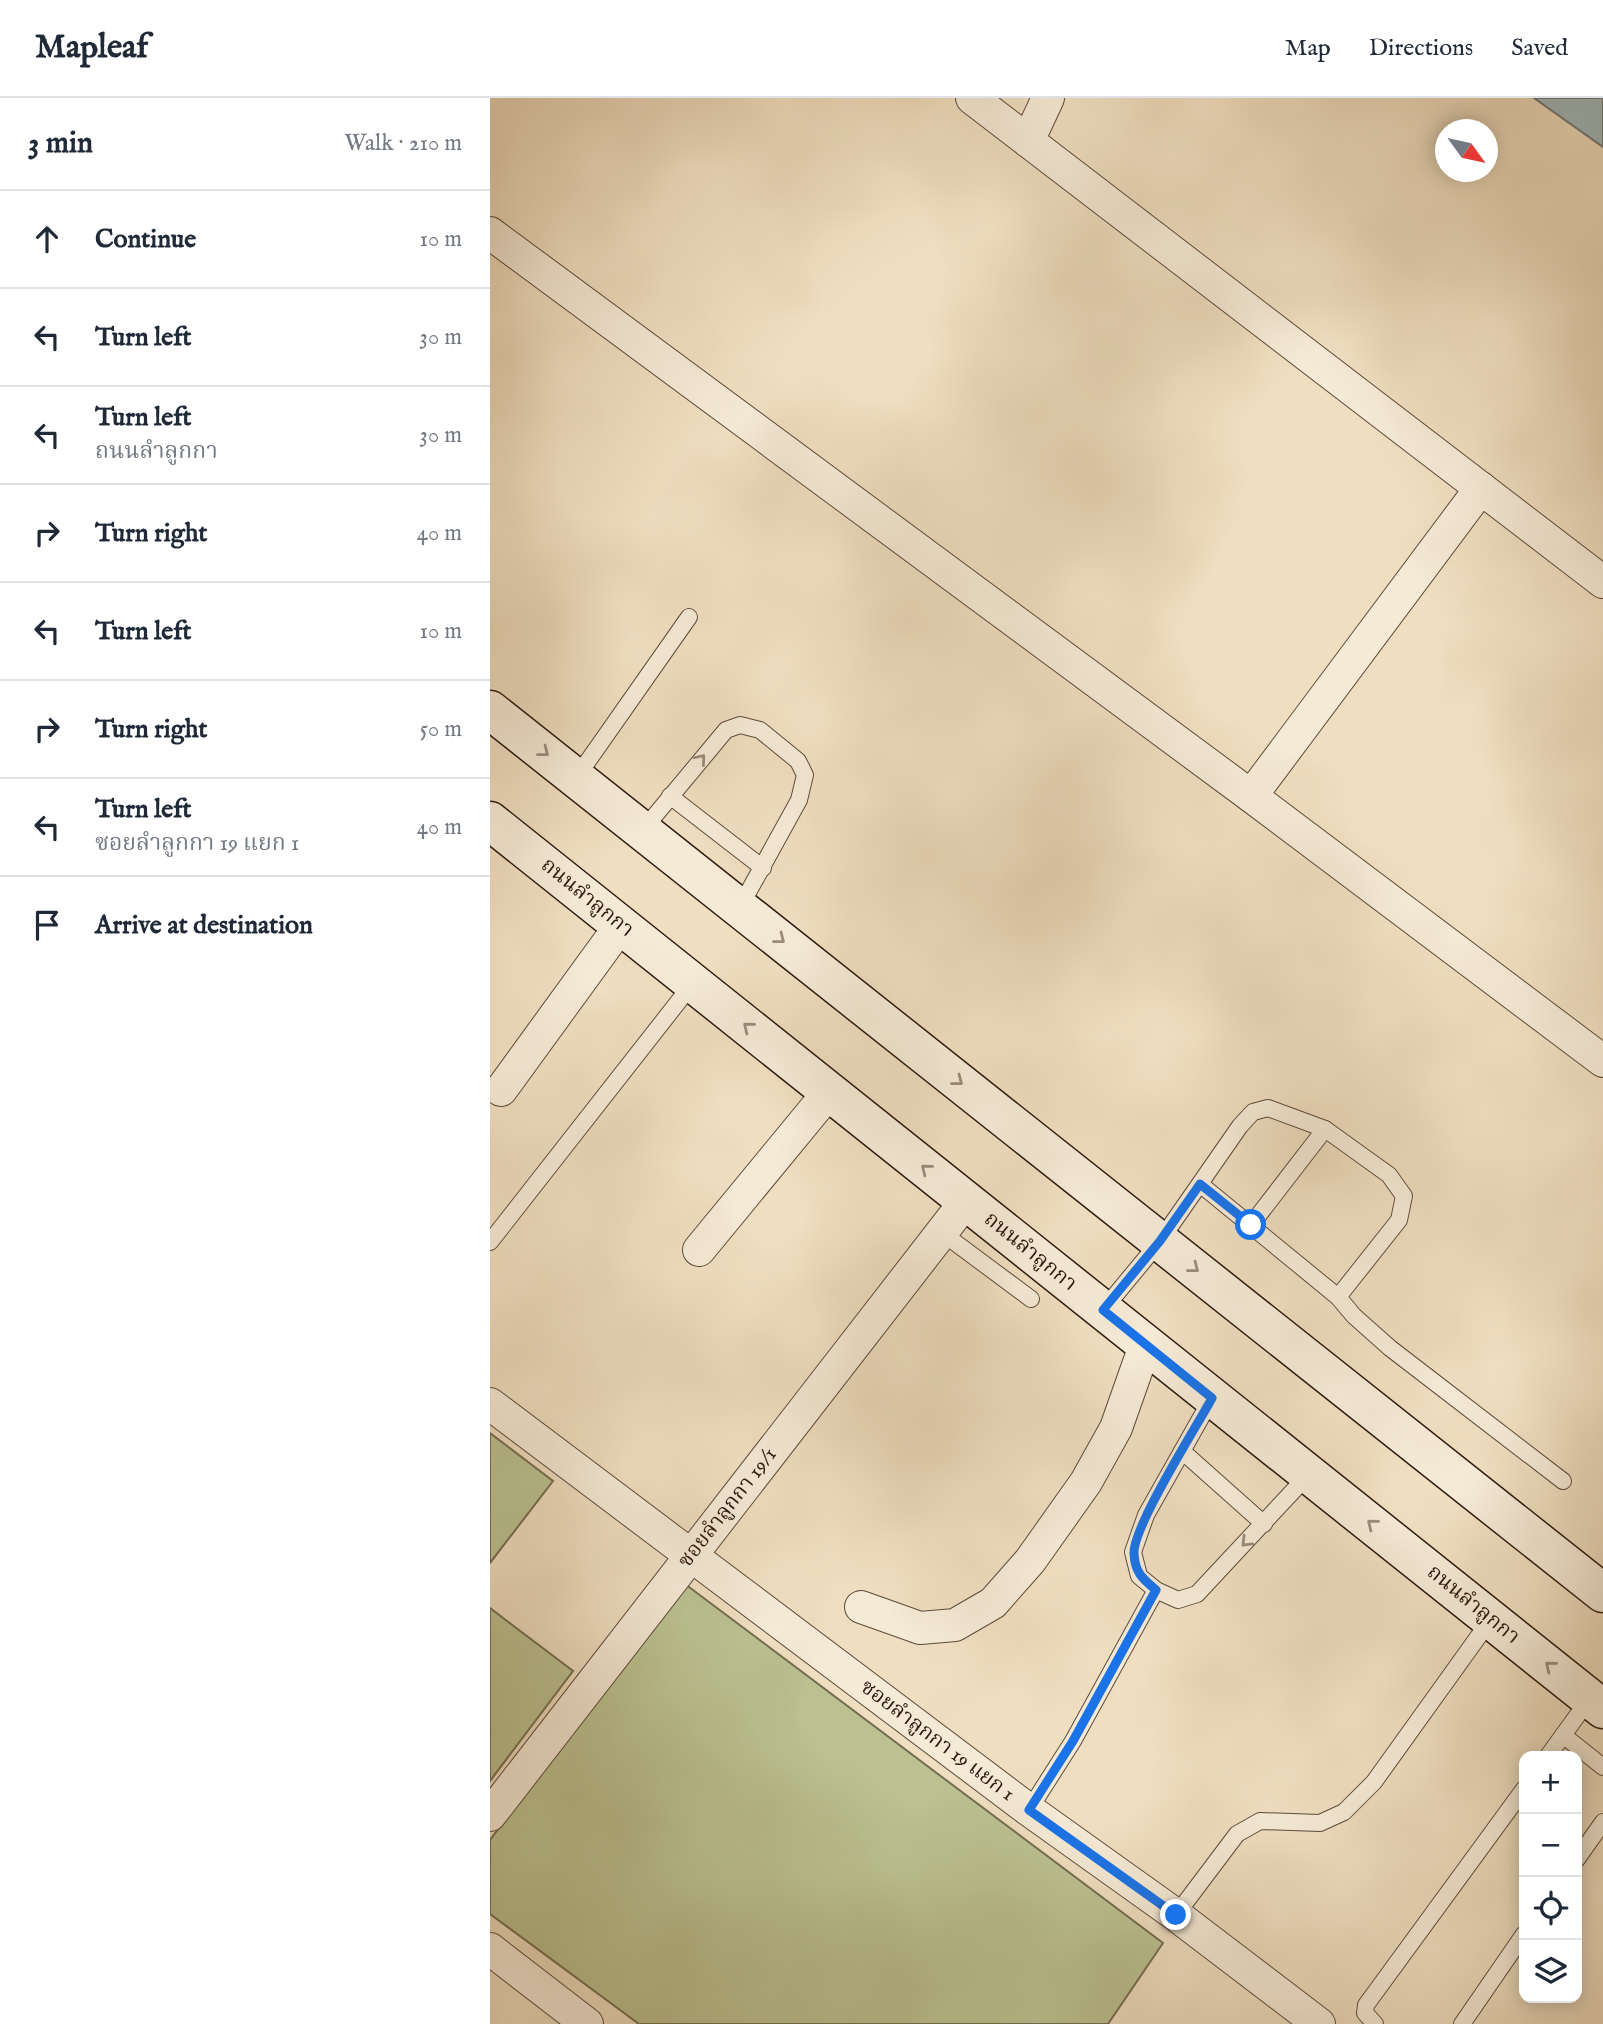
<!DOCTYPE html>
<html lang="en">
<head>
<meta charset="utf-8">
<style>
  body { margin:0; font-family:"IM FELL English","Noto Serif Thai",serif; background:#f2f2f3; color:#1f2937 }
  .controls { position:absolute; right:21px; bottom:21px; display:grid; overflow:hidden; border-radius:14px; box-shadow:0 4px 18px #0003 }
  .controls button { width:63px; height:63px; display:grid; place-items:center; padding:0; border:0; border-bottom:2px solid #e0e1e3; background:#fff; color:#1f2937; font:35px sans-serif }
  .compass { position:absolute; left:945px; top:21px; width:63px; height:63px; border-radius:50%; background:#fff; box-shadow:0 4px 18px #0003; rotate:123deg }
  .stop { position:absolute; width:21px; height:21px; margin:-16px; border:5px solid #1a73e8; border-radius:50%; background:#fff }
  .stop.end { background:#1a73e8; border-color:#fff; box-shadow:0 2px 7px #0008 }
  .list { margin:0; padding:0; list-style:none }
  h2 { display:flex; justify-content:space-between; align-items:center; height:91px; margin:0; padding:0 28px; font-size:30px }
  h2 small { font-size:23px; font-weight:400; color:#747a83 }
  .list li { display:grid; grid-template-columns:46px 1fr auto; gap:21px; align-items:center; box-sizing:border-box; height:98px; padding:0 28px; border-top:2px solid #e0e1e3 }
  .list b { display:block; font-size:26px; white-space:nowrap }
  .list p { margin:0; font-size:23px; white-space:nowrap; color:#747a83 }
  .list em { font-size:23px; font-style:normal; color:#747a83 }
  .icon { flex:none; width:38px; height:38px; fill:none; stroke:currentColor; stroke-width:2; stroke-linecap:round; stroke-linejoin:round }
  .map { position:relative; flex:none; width:1113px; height:1926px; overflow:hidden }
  header { display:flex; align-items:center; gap:42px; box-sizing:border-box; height:98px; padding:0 35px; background:#fff; border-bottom:2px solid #e0e1e3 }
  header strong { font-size:33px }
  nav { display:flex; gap:38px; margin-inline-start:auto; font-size:24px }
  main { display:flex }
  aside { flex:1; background:#fff }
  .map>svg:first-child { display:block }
  .green { fill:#bbc191; stroke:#746e50; stroke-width:2 }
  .water { fill:#9fb9bd; stroke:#727977; stroke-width:2 }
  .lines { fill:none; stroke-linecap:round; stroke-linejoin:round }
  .service-casing { stroke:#5e4b3b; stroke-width:18 }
  .minor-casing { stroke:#5e4b3b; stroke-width:34 }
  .secondary-casing { stroke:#2e1a0f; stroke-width:41 }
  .service { stroke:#f5ead6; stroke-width:16 }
  .minor { stroke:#f5ead6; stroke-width:32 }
  .secondary { stroke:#f5ead6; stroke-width:38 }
  .oneway { stroke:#9b8c7c }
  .route { stroke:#1a73e8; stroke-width:9 }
  .labels { text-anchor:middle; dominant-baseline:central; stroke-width:5; stroke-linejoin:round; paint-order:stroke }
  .street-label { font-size:21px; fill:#2e1a0f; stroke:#f5ead6 }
</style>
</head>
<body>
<header>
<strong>Mapleaf</strong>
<nav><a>Map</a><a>Directions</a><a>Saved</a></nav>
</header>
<main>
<aside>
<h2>3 min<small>Walk · 210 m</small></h2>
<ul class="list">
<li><svg class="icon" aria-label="ahead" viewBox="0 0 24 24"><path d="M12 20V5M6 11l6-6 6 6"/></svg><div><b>Continue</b></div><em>10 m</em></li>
<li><svg class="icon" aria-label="left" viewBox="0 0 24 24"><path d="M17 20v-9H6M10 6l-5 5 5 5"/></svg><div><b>Turn left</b></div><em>30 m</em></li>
<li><svg class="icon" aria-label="left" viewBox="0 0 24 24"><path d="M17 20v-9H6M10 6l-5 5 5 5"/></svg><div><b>Turn left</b><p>ถนนลำลูกกา</p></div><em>30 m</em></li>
<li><svg class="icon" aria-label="right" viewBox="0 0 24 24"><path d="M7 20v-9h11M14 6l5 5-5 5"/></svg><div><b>Turn right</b></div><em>40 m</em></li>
<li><svg class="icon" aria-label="left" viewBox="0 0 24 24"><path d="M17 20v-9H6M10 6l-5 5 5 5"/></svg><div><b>Turn left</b></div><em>10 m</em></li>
<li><svg class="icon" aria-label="right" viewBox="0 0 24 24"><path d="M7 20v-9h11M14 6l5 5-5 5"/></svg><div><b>Turn right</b></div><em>50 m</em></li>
<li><svg class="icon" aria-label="left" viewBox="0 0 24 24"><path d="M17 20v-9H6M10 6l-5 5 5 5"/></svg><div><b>Turn left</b><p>ซอยลำลูกกา 19 แยก 1</p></div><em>40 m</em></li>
<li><svg class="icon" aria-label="arrive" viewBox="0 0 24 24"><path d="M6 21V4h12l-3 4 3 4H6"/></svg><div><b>Arrive at destination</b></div></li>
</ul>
</aside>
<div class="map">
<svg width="1113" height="1926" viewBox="0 0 1113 1926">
  <rect width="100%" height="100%" fill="#efdec0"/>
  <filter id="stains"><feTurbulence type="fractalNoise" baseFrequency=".00286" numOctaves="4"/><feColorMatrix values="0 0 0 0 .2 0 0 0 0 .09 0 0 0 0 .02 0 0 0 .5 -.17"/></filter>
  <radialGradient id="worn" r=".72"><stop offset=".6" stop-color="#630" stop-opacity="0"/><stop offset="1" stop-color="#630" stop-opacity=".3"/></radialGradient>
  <g class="green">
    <polygon points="0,1335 63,1383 0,1465"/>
    <polygon points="195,1486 673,1845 618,1926 149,1926 0,1816 0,1742"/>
    <polygon points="0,1510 83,1573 0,1683"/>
  </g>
  <polygon class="water" points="1044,0 1113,0 1113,49"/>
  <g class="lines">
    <defs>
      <g id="service">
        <polyline points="86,680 199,519"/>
        <polyline points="180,698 273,770"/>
        <polyline points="152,733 236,632 250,627 270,632 308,663 315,677 309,702 250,809"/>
        <polyline points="761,1127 835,1031"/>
        <polyline points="451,1134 541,1201"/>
        <polyline points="0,1144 203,885"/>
        <polyline points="848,1199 864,1218 900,1250 1073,1383"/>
        <polyline points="613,1212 670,1143 750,1028 763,1014 778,1010 835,1031 899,1077 914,1098 909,1122 848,1199 710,1086"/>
        <polyline points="722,1300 656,1417 643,1454 649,1478 666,1492 688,1502 707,1496 819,1376"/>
        <polyline points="692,1353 774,1426"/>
        <polyline points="1073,1637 1113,1669"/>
        <polyline points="1058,1658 1100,1600"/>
        <polyline points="539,1712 583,1643 666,1492"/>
        <polyline points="1087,1761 1113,1724"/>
        <polyline points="686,1817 747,1736 770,1723 830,1725 854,1714 884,1684 1001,1521"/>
        <polyline points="885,1926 875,1915 876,1907 1034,1691"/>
        <polyline points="972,1926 1034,1836"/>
      </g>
      <g id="minor">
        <polyline points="482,0 1113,484"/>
        <polyline points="538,43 558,0"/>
        <polyline points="0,135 761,698 1113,963"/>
        <polyline points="761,698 991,390"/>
        <polyline points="11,992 131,827"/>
        <polyline points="209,1152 339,994"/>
        <polyline points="0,1306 539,1712 686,1817 829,1926"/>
        <polyline points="371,1509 430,1530 465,1527 503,1505 540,1463 596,1384 626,1330 656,1245"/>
        <polyline points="0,1717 476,1103"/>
        <polyline points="0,1851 97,1926"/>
      </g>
      <g id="secondary">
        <polyline points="0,612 1113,1495"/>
        <polyline points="0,723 1113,1611"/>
      </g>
    </defs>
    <use href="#service" class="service-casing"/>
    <use href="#minor" class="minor-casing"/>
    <use href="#secondary" class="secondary-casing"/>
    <use href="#service" class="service"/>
    <use href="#minor" class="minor"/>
    <use href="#secondary" class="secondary"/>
  </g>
  <defs><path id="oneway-chevron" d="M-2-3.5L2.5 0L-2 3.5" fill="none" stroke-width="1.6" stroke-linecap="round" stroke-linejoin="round" transform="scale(1.75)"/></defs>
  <g class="oneway">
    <use href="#oneway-chevron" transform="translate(54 654) rotate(38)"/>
    <use href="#oneway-chevron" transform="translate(211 661) rotate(-50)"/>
    <use href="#oneway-chevron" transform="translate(290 841) rotate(38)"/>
    <use href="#oneway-chevron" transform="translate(258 929) rotate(-141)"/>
    <use href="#oneway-chevron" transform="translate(468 983) rotate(38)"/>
    <use href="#oneway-chevron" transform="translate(436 1071) rotate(-141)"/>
    <use href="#oneway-chevron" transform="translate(704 1170) rotate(38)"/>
    <use href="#oneway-chevron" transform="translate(882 1426) rotate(-141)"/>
    <use href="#oneway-chevron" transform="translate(756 1444) rotate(135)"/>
    <use href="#oneway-chevron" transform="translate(1060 1568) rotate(-141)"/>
  </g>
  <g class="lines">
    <path class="route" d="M686,1817L539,1712L583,1643L666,1492C653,1481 645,1475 644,1456C642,1430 707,1328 722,1300L613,1212L670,1143L710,1086L761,1127"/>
  </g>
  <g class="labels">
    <g class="street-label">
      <text transform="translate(97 800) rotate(39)">ถนนลำลูกกา</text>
      <text transform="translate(540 1154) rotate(39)">ถนนลำลูกกา</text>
      <text transform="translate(238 1410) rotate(-52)">ซอยลำลูกกา 19/1</text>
      <text transform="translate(983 1507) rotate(39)">ถนนลำลูกกา</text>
      <text transform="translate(447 1643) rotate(37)">ซอยลำลูกกา 19 แยก 1</text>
    </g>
  </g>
  <rect width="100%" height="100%" filter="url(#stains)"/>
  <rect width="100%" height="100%" fill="url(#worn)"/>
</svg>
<div class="controls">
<button>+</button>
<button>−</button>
<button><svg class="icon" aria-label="locate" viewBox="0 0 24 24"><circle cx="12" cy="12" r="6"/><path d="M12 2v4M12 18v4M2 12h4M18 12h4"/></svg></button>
<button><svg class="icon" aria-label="layers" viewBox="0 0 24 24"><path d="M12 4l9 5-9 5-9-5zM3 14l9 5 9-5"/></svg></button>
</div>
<svg class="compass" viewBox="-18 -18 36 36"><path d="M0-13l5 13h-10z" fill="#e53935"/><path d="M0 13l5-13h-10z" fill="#747a83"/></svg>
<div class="stop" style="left:761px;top:1127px"></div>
<div class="stop end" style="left:686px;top:1817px"></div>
</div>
</main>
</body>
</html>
